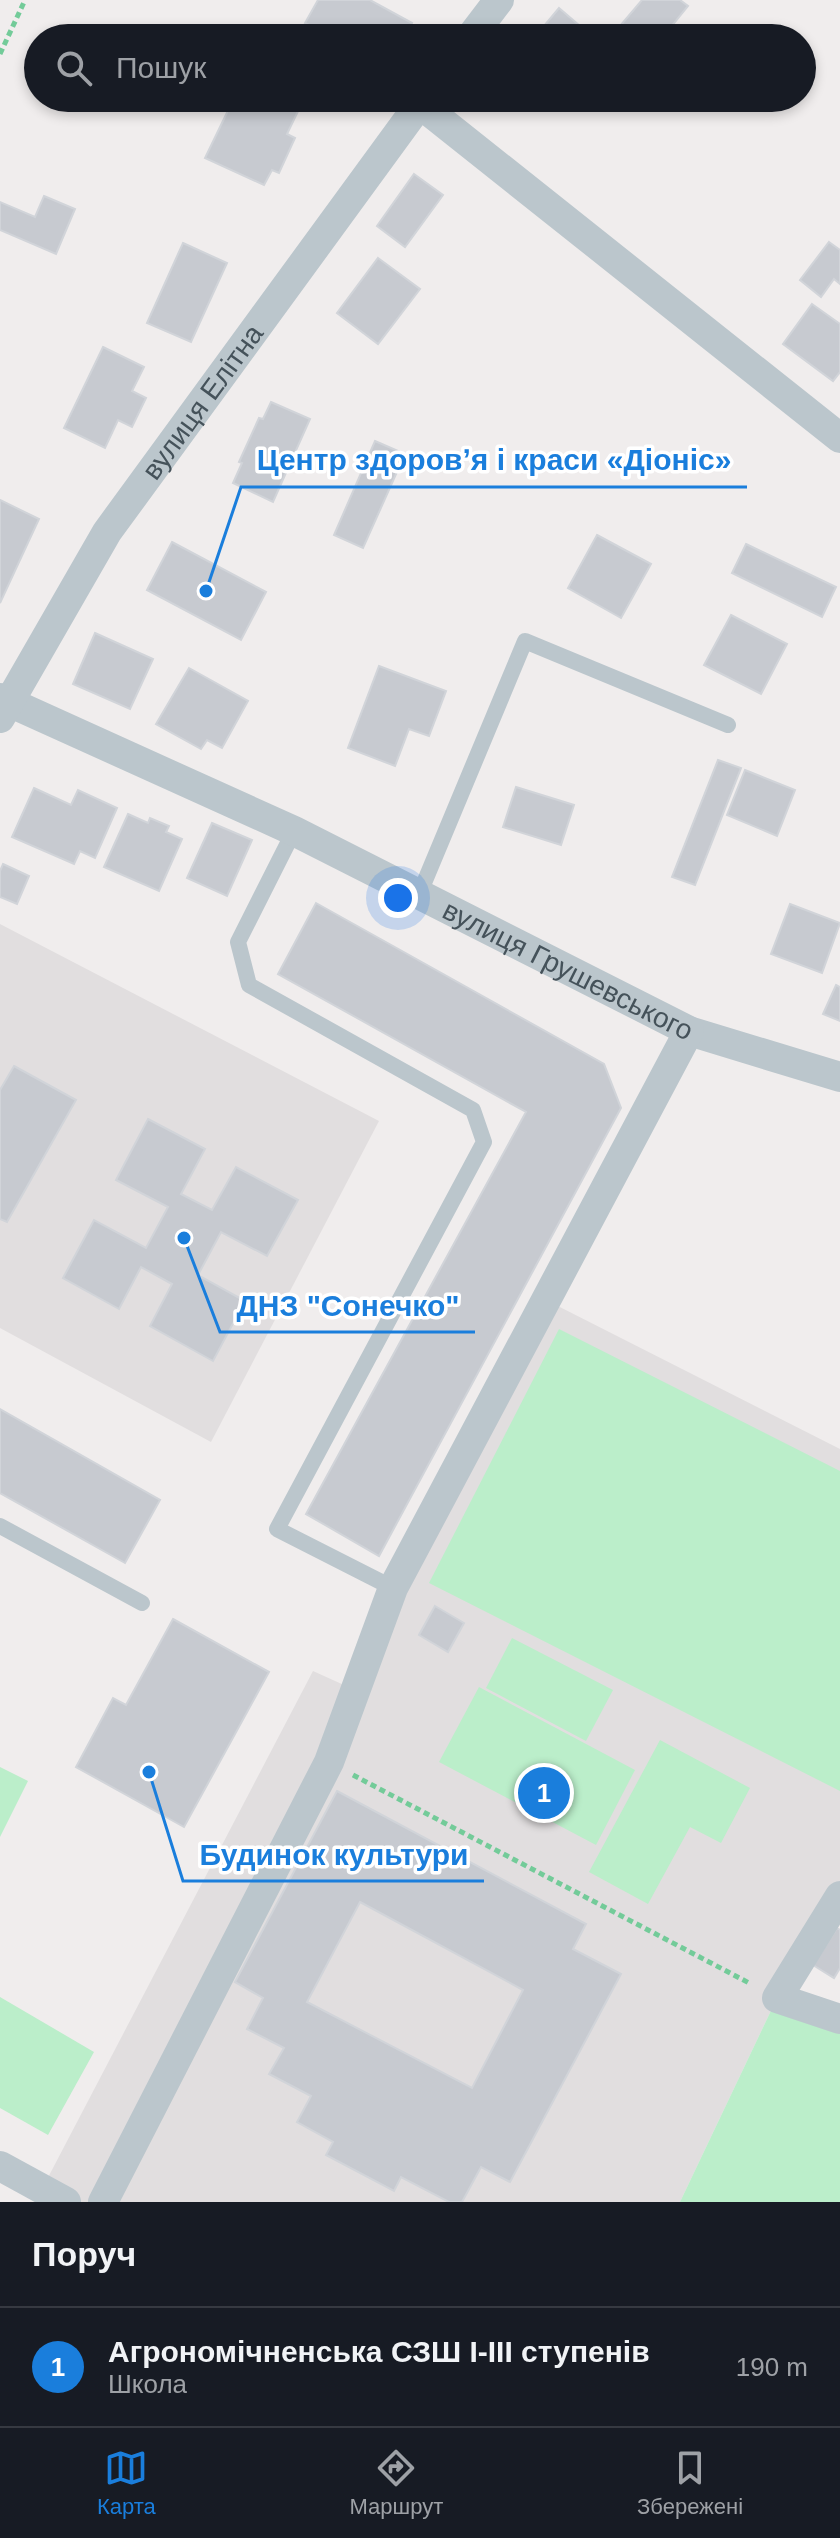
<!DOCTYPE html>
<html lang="uk">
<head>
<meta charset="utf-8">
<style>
  body { margin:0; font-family:Arial,sans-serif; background:#20242c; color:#f1f3f6 }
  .you { position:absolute; left:398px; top:898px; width:28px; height:28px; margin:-20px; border:6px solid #fff; border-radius:50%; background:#1a73e8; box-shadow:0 0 0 12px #1a73e833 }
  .badge { display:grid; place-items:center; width:52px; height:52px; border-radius:50%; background:#1a7edc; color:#fff; font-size:26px; font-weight:700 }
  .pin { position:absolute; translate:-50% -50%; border:4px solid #fff; box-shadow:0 2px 8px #0006 }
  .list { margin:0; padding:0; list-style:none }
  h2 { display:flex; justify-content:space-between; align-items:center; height:104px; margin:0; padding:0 32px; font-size:34px }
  h2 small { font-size:26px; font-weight:400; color:#9ea1a6 }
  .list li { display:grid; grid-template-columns:52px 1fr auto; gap:24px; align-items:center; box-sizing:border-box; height:120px; padding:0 32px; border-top:2px solid #363941 }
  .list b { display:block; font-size:30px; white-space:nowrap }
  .list p { margin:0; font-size:26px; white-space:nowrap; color:#9ea1a6 }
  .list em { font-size:26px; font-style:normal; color:#9ea1a6 }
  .icon { flex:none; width:44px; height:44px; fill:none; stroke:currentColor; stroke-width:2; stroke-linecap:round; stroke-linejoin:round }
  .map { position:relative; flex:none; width:840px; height:2202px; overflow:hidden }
  .search { position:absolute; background:#171b24; box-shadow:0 4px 12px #0003; left:24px; right:24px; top:24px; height:88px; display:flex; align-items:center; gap:20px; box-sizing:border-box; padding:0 28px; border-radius:44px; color:#9ea1a6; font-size:30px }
  .sheet { height:224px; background:#171b24 }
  nav { display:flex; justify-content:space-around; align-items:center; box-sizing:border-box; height:112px; border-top:2px solid #363941; background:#171b24; font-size:22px; color:#9ea1a6 }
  nav a { display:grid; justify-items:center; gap:4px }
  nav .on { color:#1a7edc }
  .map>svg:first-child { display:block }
  .education { fill:#e1dedf }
  .green { fill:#bbeeca }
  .building { fill:#c7cad0; stroke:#d1d4d9; stroke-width:2; fill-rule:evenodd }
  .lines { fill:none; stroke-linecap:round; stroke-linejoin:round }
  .path { stroke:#73cb99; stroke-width:5; stroke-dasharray:6 4; stroke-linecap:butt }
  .service { stroke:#bbc6cc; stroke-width:16 }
  .minor { stroke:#bbc6cc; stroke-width:30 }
  .labels { text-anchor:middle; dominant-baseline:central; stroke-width:7; stroke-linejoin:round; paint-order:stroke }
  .street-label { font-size:28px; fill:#45525a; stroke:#fff }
  .leader { fill:none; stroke:#1a7edc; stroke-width:3 }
  .callout-dot { fill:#1a7edc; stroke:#fff; stroke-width:3 }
  .callout-label { font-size:30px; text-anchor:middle; font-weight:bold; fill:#1a7edc; stroke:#fff; stroke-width:7; stroke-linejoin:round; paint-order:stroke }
</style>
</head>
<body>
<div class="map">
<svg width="840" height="2202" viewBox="0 0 840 2202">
  <rect width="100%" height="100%" fill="#f0eded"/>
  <g class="education">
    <polygon points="0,924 379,1121 211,1442 0,1328"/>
    <polygon points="546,1300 840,1449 840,1896 777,1998 680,2202 66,2202 42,2189 313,1671 355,1690"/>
  </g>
  <g class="green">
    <polygon points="559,1329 840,1471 840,1791 429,1583"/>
    <polygon points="512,1638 613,1690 586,1741 486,1688"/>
    <polygon points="479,1687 635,1770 596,1845 439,1762"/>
    <polygon points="660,1740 750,1788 721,1843 690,1827 648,1904 589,1872"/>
    <polygon points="0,1767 28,1781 0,1837"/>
    <polygon points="0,1997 94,2052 48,2135 0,2108"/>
    <polygon points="777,1998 840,2019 840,2202 680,2202"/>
  </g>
  <g class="building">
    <polygon points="318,0 370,0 412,23 404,38 333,38 305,23"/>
    <polygon points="642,0 680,0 688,6 662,38 622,38 615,32"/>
    <polygon points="559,8 594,38 534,38"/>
    <polygon points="234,98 286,98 301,105 287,134 295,138 279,173 272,170 264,185 205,158"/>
    <polygon points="414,174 443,195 405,247 377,226"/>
    <polygon points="44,196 75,209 56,254 0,230 0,202 35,217"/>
    <polygon points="829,242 840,250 840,284 834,279 821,297 800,280"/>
    <polygon points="183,243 227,263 191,342 147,323"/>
    <polygon points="378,258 420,289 378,344 337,313"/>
    <polygon points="812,304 840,324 840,372 833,381 783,344"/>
    <polygon points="103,347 144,367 132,391 146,398 132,427 118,420 105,448 64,428"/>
    <polygon points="271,402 310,419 273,502 233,483 242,463 239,462 259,418 263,419"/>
    <polygon points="375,441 405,454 363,548 334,535"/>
    <polygon points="0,500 39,519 0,603"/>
    <polygon points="597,535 651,564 621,618 568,588"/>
    <polygon points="172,542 266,592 241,640 147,590"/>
    <polygon points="746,544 836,587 822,617 732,573"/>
    <polygon points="731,615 787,644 761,694 704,665"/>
    <polygon points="95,633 153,659 130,709 73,684"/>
    <polygon points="379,666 446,691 429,736 409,729 395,766 348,748"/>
    <polygon points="189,668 248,701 222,748 207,740 201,749 156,724"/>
    <polygon points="718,760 741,768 695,885 672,877"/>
    <polygon points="745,770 795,790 777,836 727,815"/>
    <polygon points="516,787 574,805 561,845 503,827"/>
    <polygon points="34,788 71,805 78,790 117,808 95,858 80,851 74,864 12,837"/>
    <polygon points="128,814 148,823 150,818 169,826 166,832 182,839 159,891 104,867"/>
    <polygon points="212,823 252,840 227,896 187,878"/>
    <polygon points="3,864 29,876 17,904 0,897 0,871"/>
    <polygon points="316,903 604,1064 621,1108 379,1556 306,1514 526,1112 278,974"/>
    <polygon points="790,904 840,923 822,973 771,954"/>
    <polygon points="836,985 840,987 840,1021 823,1014"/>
    <polygon points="14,1066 76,1100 7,1222 0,1219 0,1090"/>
    <polygon points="148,1119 205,1149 181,1194 212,1210 236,1167 298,1200 267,1256 221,1232 198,1275 245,1301 213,1361 150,1326 172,1284 141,1267 119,1309 63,1278 94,1220 146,1248 168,1207 116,1180"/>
    <polygon points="0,1409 160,1500 125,1563 0,1493"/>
    <polygon points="435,1606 464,1623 448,1652 419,1635"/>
    <polygon points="173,1619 269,1672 184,1827 76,1767 113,1698 126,1705"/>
    <path d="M337,1791L586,1924L573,1949L621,1974L510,2182L481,2167L462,2202H449L401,2177L394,2191L326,2155L333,2142L297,2122L311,2096L269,2074L284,2048L247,2029L263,1998L235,1982ZM360,1902L523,1990L472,2088L307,2002Z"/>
    <polygon points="837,1928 840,1930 840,1968 834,1978 813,1965"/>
  </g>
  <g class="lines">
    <g class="path">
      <polyline points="0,54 25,0"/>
      <polyline points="353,1775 751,1984"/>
    </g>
    <g class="service">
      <polyline points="294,831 238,942 249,985 473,1110 484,1142 277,1529 393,1588"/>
      <polyline points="419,895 525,641 728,725"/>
      <polyline points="0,1526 142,1603"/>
    </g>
    <g class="minor">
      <polyline points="470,38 499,0"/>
      <polyline points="420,104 840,438"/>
      <path id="s1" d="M0,698L294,831L689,1031L840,1077"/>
      <path id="s2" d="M0,718L107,532L424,98"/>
      <polyline points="840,1896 777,1998 840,2019"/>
      <polyline points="0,2166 66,2202"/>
      <polyline points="103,2202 329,1762 393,1588 689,1031"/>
    </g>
  </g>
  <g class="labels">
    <g class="street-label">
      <text stroke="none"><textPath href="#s2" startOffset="376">вулиця Елітна</textPath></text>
      <text stroke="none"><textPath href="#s1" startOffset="630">вулиця Грушевського</textPath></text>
    </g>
  </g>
  <path class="leader" d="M206 591L241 487H747M184 1238L220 1332H475M149 1772L183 1881H484"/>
  <g class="callout-dot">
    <circle cx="206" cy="591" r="8"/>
    <circle cx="184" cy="1238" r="8"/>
    <circle cx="149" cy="1772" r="8"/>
  </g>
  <g class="callout-label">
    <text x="494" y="470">Центр здоровʼя і краси «Діоніс»</text>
    <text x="348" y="1316">ДНЗ "Сонечко"</text>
    <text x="334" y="1865">Будинок культури</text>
  </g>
</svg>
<div class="you"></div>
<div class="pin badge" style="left:544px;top:1793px">1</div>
<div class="search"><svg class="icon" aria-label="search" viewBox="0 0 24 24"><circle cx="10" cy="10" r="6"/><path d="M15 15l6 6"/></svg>Пошук</div>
</div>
<section class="sheet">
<h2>Поруч<small></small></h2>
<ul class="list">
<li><span class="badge">1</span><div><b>Агрономічненська СЗШ І-ІІІ ступенів</b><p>Школа</p></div><em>190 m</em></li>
</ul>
</section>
<nav>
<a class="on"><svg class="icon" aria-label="map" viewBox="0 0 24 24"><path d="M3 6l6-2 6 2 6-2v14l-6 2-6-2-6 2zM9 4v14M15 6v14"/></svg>Карта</a>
<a><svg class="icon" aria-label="directions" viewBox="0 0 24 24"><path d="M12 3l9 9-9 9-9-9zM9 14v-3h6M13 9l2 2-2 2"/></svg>Маршрут</a>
<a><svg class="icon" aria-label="saved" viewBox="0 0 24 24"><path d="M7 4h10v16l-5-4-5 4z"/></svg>Збережені</a>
</nav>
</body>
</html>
